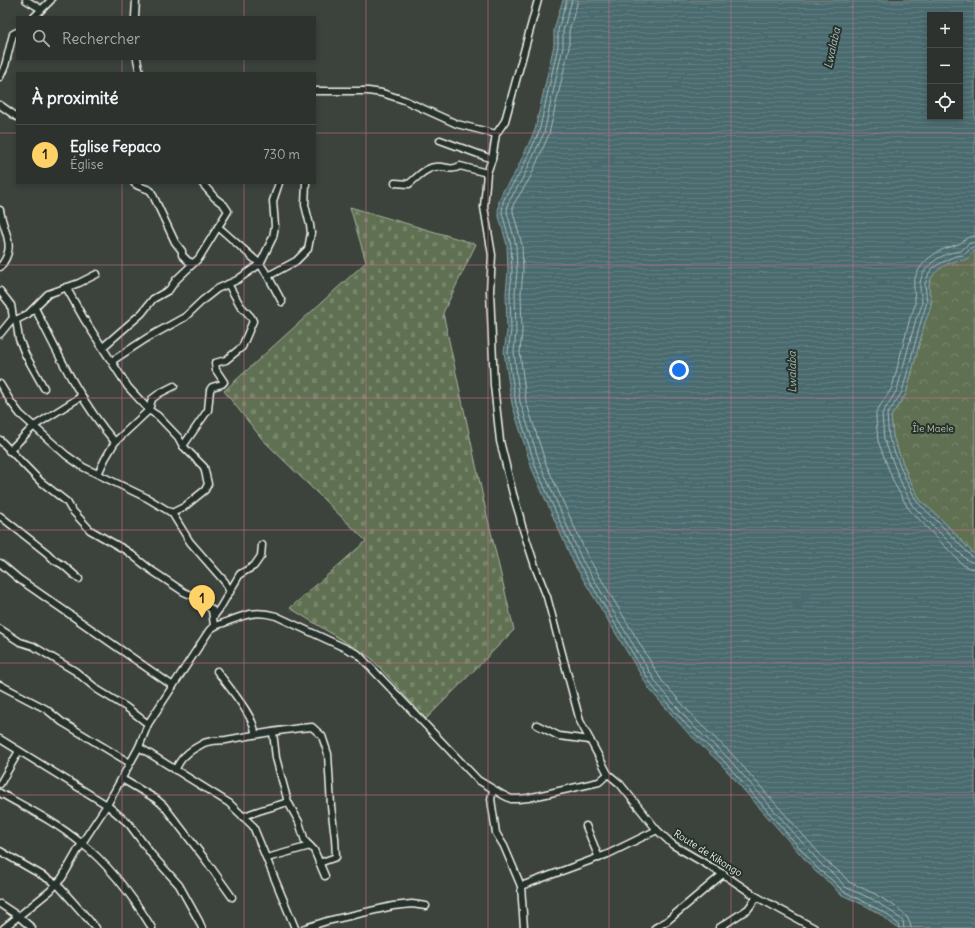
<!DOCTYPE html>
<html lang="fr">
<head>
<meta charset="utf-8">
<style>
  body { margin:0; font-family:Delius,sans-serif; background:#393e3a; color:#f1f3f6 }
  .controls { position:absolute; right:12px; top:12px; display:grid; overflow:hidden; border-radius:0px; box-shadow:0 2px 6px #0003 }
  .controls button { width:36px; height:36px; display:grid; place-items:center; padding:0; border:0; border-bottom:1px solid #484d4a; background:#2d322e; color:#f1f3f6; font:20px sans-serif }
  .you { position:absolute; left:679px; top:370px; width:14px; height:14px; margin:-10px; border:3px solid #fff; border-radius:50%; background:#1a73e8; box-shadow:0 0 0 6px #1a73e833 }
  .badge { display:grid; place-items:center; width:26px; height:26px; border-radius:50%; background:#ffd166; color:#111; font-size:13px; font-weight:700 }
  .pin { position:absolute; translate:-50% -33px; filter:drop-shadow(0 1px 2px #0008) }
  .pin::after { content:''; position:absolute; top:21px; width:14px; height:12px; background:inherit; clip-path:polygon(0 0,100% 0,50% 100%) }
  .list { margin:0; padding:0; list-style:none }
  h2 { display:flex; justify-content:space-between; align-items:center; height:52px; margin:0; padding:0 16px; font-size:17px }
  h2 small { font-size:13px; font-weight:400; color:#a7aaaa }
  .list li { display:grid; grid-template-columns:26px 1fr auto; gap:12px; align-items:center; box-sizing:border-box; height:60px; padding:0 16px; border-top:1px solid #484d4a }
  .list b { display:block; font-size:15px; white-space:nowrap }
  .list p { margin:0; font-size:13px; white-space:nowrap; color:#a7aaaa }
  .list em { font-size:13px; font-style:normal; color:#a7aaaa }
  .icon { flex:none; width:22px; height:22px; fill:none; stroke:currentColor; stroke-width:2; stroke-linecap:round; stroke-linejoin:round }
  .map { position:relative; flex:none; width:975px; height:928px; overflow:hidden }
  .search { position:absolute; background:#2d322e; box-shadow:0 2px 6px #0003; left:16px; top:16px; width:300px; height:44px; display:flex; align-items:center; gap:10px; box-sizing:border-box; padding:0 14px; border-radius:0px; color:#a7aaaa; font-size:15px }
  .panel { position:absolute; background:#2d322e; box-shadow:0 2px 6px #0003; left:16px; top:72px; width:300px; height:112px; border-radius:0px }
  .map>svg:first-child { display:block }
  .forest { fill:url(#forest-crowns); stroke:#aab19d }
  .cemetery { fill:url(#cemetery-stones); stroke:#aab19d }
  .water { fill:url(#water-rules); stroke:#8da09f; fill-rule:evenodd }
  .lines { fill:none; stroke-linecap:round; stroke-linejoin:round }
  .shore { stroke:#afbbb7; stroke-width:1 }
  .minor-casing { stroke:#f4f1e8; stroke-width:9 }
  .minor { stroke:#26332d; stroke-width:6 }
  .grid { fill:none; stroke:#d66f93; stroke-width:1; stroke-opacity:0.55 }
  .labels { text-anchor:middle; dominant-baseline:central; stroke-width:4; stroke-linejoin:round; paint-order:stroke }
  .park-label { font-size:10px; fill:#b9beac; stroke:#26332d }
  .street-label { font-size:10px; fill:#f4f1e8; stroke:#26332d }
  .water-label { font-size:11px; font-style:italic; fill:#afbbb7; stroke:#26332d }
</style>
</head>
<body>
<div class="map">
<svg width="975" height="928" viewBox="0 0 975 928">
  <defs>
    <pattern id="forest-crowns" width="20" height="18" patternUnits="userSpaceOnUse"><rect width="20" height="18" fill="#607152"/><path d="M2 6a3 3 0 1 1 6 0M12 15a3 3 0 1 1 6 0" fill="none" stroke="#77866b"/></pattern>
    <pattern id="cemetery-stones" width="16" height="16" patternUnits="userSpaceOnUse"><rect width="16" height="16" fill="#607152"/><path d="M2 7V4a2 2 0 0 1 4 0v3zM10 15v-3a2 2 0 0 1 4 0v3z" fill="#77866b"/></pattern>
    <pattern id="water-rules" width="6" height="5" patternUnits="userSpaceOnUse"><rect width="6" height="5" fill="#486a6e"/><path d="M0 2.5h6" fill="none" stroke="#638083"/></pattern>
  </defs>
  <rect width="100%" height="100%" fill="#3c433d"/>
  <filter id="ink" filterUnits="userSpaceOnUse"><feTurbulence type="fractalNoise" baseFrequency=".025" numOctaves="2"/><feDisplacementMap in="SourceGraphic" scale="8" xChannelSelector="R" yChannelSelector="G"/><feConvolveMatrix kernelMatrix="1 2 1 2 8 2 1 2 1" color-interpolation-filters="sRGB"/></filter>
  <g filter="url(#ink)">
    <path class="forest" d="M975,250V555L941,519L920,500L908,477L893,437L891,416L906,394L925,321C928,315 931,307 931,300C930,295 928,290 929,285C931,270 949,260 962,260Z"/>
    <polygon class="cemetery" points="350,207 476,244 443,313 486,511 514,630 426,719 371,658 290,608 366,541 263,440 224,391 366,262"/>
    <path class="water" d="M563,0H975V250C972,252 970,257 967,259C963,261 959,260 955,261C944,265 930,273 929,285C928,290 931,296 931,301C931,308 928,315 925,322L906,394L891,416L893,437L908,477L920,500L941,519L975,555V928H899L893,925L884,917L868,907L840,894L831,884L816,872L720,763L688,733L650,690L574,564L532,469L512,404L504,352L507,331L506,293L508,271L507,245L498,213L499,201L503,191L516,171L535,130L554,45V30L559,12ZM930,15H960V117H930Z"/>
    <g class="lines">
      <g class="shore">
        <polyline points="567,0 558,30 558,46 539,132 520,173 507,193 503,202 502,213 511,245 512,271 510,293 511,331 508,352 516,404 536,468 578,562 653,687 691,730 723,760 818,869 833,881 843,891 887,914 898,924 899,928"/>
        <polyline points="572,0 563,31 563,47 544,133 524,176 508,203 507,212 516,245 517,271 515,293 516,331 514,352 520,402 541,466 582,560 657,684 694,727 727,757 822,865 837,877 845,887 872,899 892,912 903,921 904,928"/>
        <polyline points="578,0 569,31 569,48 549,134 530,178 513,205 513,212 522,245 523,271 521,293 522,332 520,352 526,401 546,464 588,557 662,681 699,723 731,753 826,861 841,873 849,882 875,894 896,907 907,917 910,923 911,928"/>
        <path d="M975,236C964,236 963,244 956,245C938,249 918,262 914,282C913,288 915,294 915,300C916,306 912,312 910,318L892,388L876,412V418L878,441L894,483L908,508L963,565L969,568L975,569"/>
        <path d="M975,242L968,244L961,251C944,252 923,264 920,283C919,289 922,296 922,302C922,308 918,314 916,319L897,390L882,414L884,439L900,480L912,505L967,560L975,563"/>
        <polyline points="975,247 971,248 964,255 955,256 943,262 934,267 929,273 925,284 927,302 921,321 902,392 887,415 889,438 905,478 917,502 938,522 971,556 975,558"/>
      </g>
      <defs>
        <g id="minor">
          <polyline points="26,0 41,9"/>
          <polyline points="538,0 505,121 496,134 492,159 487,173 484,207 492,255 490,291 494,385 500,441 513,494 520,517 521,523 536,569 547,597 580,721 608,774 620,784 657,830 673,845 723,874 757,897 814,928"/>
          <polyline points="34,17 51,0"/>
          <polyline points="135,17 136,0"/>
          <polyline points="137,59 140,73"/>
          <polyline points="0,77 5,66 13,34 17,32"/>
          <polyline points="315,91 368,91 382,93 404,100 457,124 496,134"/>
          <polyline points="0,105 17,117"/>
          <polyline points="440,140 492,159"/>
          <path d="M134,183C139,188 145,187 151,191L175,242L182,251V255L188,261L193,263"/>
          <polyline points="202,183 215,198 224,205 228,211 218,227 224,232 260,264 268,276 282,302"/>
          <path d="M395,183L409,184C416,178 425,168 435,167C446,165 449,172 460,166L487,173"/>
          <path d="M0,210C3,232 18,246 0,267"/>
          <polyline points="268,276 296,261 308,249 311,233 310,225 305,205 306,183"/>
          <polyline points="66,287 84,319 128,387 149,410 158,416 178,437 183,446 204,467 208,484 205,490 184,507 172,513"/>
          <polyline points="0,291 11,305 13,318"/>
          <path d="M35,308C58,354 81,403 115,442"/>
          <polyline points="13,318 16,320 28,314 48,294 79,283 97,274"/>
          <polyline points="16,320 19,339 25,354 44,388"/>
          <polyline points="0,334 13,318"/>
          <polyline points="103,347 142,313 153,299 169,290 176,280 199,258 218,227"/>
          <polyline points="112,361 147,338 185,317 203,300 217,289 237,280 260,264 273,237 275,226 273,201 279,183"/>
          <polyline points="0,384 11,402 20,414 66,455 83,467 147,498 172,513 190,542 225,582 230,592"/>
          <polyline points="0,440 40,481 67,502 71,509 90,530 127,551 151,570 184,592 200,599 205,604 212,610 214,626"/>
          <polyline points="183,446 208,410 210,390 212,387 222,384 224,382 216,370 215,363 226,360 242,347 253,321 251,317 240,305 228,284"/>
          <polyline points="9,451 34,426 82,396"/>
          <polyline points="98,474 105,459 115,442 149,410 152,399 160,393 174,386"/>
          <polyline points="0,516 47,553 54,560 63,565 79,579"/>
          <polyline points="0,563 19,579 173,686"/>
          <polyline points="214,616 220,608 240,574 254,566 261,556 262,545"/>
          <polyline points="0,629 20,642 33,646 75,671 98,690 126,707 148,724"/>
          <path d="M217,671C227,685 256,718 255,734"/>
          <polyline points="0,685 46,709 62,722 130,763"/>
          <polyline points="537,725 559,736 590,740"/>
          <polyline points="273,732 276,758 288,802 299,822 305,841 314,850 325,876"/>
          <polyline points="0,739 107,805 129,824 152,855 179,885 199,921 202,928"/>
          <polyline points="139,747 229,803 253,826 295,928"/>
          <path d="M175,770C178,765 181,758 186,755C190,750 199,746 204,743C212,740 218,741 226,740C254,735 283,729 312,727L322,736L328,754L331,806L335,838L336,857L319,863"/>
          <polyline points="122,779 156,799 164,806 205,859 232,897"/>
          <polyline points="0,784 19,751"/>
          <polyline points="493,790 491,799 496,833 504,846 521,886 524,928"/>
          <path d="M0,793C27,808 57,823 81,843C110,865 133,897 152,928"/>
          <path d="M243,817C257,810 273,807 288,802"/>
          <polyline points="586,826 599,858"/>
          <polyline points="0,851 57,884 96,928"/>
          <polyline points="267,858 310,846"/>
          <polyline points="521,886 608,854 657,830"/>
          <polyline points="0,904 18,916 32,928"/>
          <path d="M4,928L50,891L62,878L82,843L107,805L139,747L148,724L209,631C214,625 219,625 226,622C245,615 255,610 276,616L358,654L478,780L503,795L511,799H518L528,798L599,782L608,774"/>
          <polyline points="305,928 327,921 393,906 412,904 426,906"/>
          <polyline points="655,928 667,921 723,874"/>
          <polyline points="719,928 748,909 757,897"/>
        </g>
      </defs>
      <use href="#minor" class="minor-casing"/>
      <use href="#minor" class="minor"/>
    </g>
  </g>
  <path class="grid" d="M122,0V17M244,0V17M366,0V928M488,0V928M609,0V928M731,0V928M853,0V928M122,59V73M244,59V73M0,133H17M315,133H975M122,183V928M244,183V928M0,265H975M0,398H975M0,530H975M0,663H975M0,795H975"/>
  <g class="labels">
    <g class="park-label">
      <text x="933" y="428">Île Maele</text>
    </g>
    <g class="street-label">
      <text transform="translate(708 853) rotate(32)">Route de Kikongo</text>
    </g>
    <g class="water-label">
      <text transform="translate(832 48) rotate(-78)">Lwalaba</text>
      <text transform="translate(792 372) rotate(-91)">Lwalaba</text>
    </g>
  </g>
</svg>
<div class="controls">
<button>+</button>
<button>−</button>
<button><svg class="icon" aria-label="locate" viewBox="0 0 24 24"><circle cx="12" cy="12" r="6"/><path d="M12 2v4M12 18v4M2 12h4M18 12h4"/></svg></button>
</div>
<div class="you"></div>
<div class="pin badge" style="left:202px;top:618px">1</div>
<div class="search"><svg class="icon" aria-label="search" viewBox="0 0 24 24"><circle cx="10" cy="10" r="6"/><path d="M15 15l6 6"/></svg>Rechercher</div>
<section class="panel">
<h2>À proximité<small></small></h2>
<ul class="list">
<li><span class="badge">1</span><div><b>Eglise Fepaco</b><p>Église</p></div><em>730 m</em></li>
</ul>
</section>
</div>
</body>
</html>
